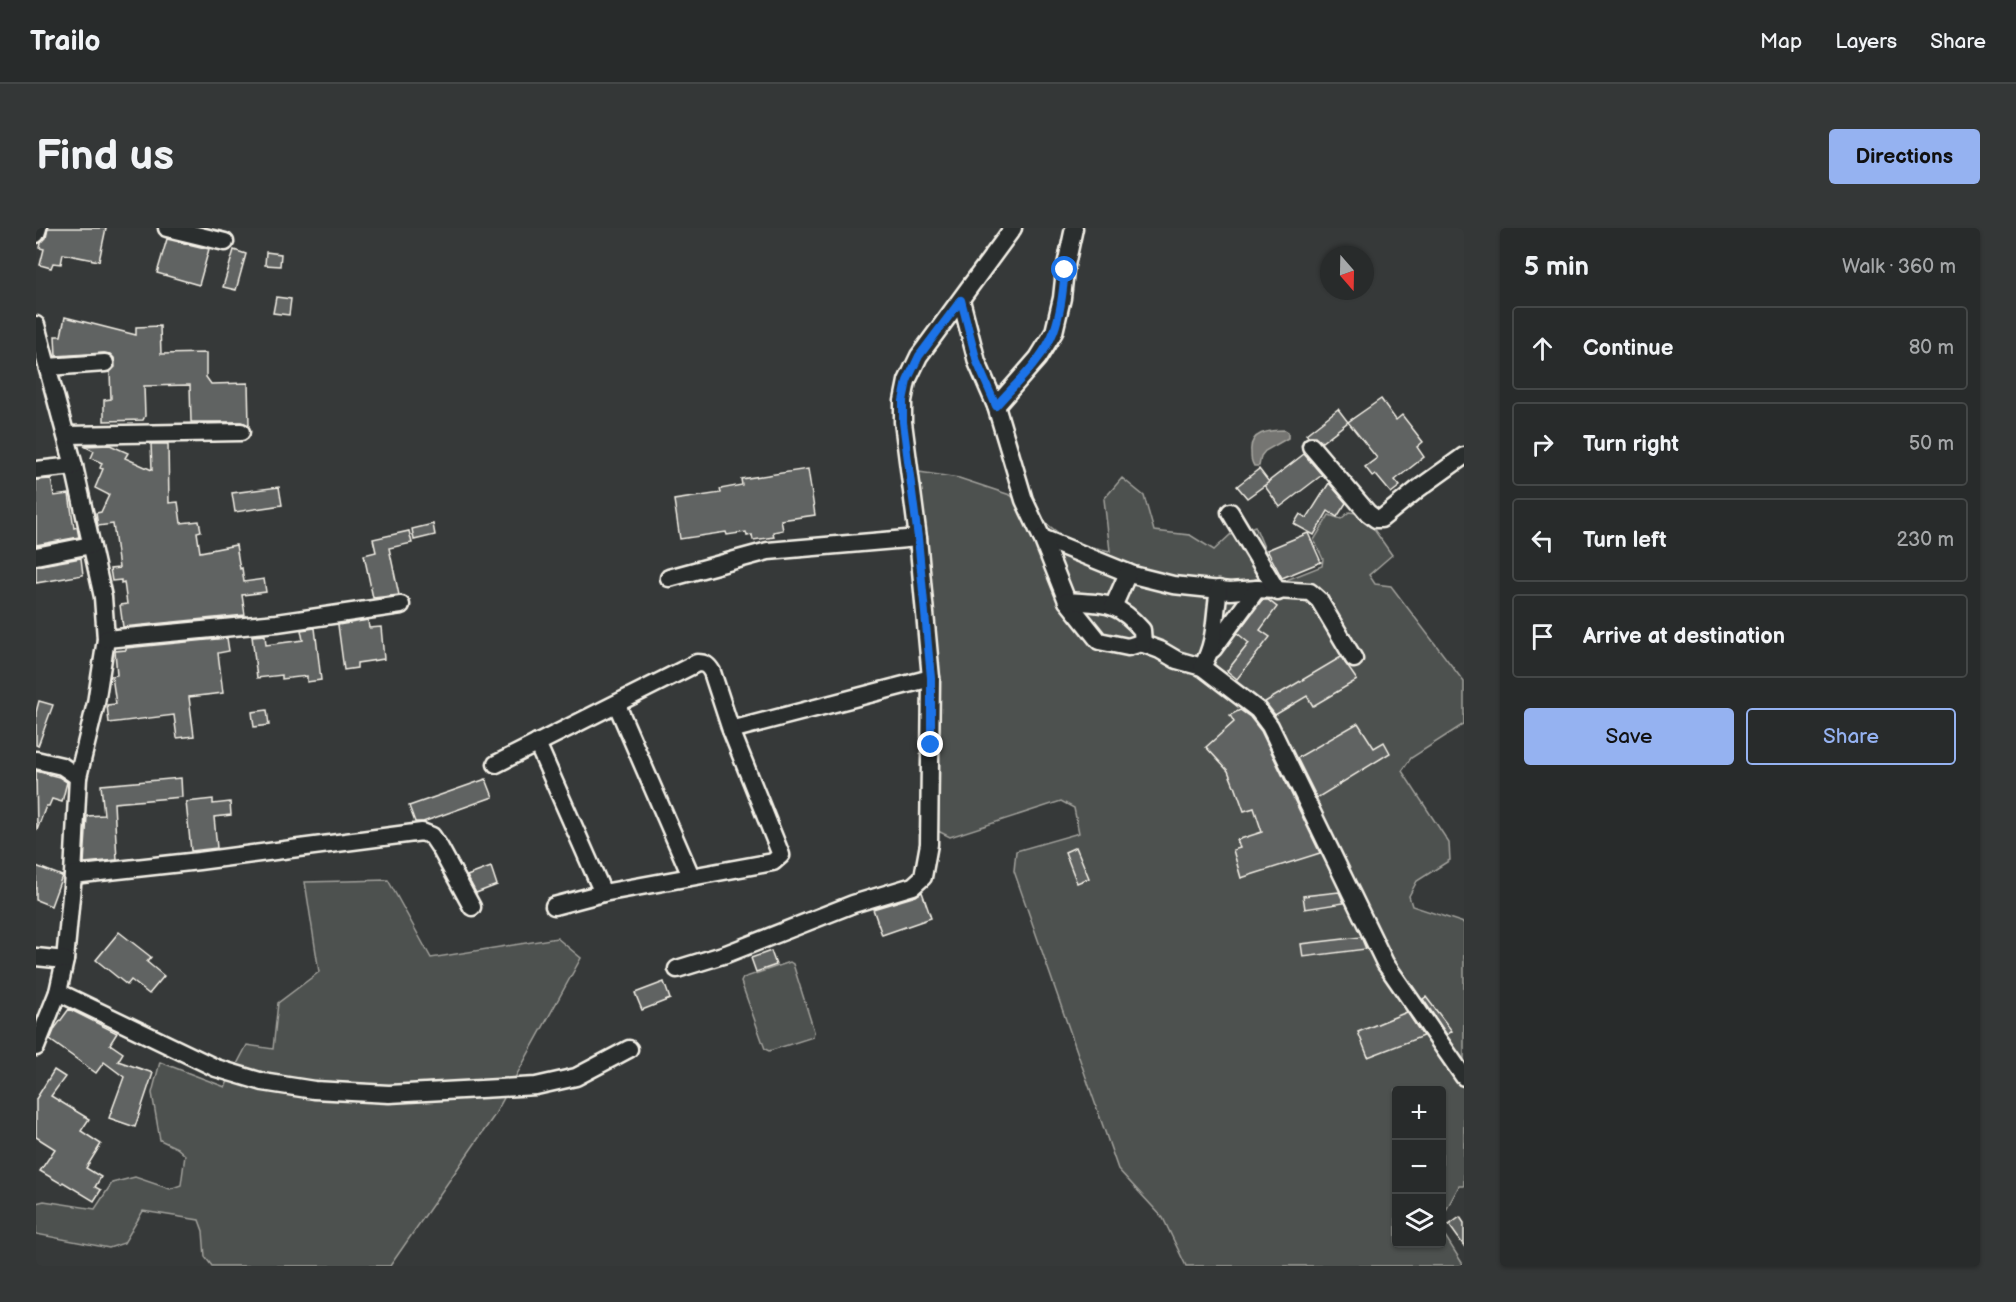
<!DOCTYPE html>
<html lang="en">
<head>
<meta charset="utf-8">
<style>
  body { margin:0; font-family:"Balsamiq Sans",sans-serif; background:#343737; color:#f1f3f6 }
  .controls { position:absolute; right:18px; bottom:18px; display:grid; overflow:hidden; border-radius:6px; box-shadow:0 2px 4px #0004 }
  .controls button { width:54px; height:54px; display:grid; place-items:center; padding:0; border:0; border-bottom:2px solid #444747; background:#282b2b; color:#f1f3f6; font:30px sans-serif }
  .compass { position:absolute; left:1284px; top:18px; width:54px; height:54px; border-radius:50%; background:#282b2b; box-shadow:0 2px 4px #0004; rotate:160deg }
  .stop { position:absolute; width:18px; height:18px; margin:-14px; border:4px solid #1a73e8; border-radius:50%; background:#fff }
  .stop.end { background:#1a73e8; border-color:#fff; box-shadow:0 2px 6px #0008 }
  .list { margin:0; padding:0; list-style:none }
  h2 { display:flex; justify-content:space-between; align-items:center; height:78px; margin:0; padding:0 24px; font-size:26px }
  h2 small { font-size:20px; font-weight:400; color:#a5a7a9 }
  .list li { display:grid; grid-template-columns:39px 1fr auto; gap:18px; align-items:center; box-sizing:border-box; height:84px; margin:0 12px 12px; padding:0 12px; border:2px solid #444747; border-radius:6px }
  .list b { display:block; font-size:22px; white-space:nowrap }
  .list em { font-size:20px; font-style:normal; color:#a5a7a9 }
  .actions { display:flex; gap:12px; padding:18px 24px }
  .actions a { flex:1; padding:14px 0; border:2px solid #95b2f1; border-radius:6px; text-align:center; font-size:21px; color:#95b2f1 }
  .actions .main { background:#95b2f1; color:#111 }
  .icon { flex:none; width:33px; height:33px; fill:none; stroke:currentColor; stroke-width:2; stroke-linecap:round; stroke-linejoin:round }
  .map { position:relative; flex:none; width:1428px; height:1038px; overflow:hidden; border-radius:6px }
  header { display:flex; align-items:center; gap:36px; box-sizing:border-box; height:84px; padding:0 30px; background:#282b2b; border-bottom:2px solid #444747 }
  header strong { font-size:28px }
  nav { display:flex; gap:33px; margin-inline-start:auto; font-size:21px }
  .intro { display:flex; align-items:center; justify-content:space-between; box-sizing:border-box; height:144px; padding:0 36px }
  h1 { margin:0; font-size:42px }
  .button { padding:15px 27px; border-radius:6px; background:#95b2f1; color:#111; font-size:21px; font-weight:700 }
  main { display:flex; gap:36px; padding:0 36px }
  aside { flex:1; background:#282b2b; border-radius:6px; box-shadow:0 2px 4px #0004 }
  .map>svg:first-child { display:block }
  .green { fill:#4e514f; stroke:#a1a19c; stroke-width:1.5 }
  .water { fill:#757572; stroke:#a8a7a1; stroke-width:1.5 }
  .building { fill:#616362; stroke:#f4f1e8; stroke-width:1.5 }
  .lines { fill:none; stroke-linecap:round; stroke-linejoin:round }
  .minor-casing { stroke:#f4f1e8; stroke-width:21 }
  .minor { stroke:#2a2d2e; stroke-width:16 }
  .route { stroke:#1a73e8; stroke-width:8 }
</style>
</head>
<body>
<header>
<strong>Trailo</strong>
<nav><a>Map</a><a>Layers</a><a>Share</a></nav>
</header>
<div class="intro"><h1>Find us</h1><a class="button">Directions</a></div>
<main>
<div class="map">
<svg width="1428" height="1038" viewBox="0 0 1428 1038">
  <rect width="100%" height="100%" fill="#363939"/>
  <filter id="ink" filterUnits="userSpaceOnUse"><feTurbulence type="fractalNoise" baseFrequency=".0167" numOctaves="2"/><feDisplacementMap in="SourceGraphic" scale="12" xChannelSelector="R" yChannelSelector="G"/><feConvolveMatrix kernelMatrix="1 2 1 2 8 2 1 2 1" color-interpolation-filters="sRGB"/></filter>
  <g filter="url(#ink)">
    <g class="green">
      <polygon points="883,244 923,250 974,267 1034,314 1074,323 1068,271 1086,250 1108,268 1118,303 1154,307 1178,322 1194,307 1219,298 1243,355 1286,338 1287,331 1278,312 1293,287 1305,291 1313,284 1327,286 1356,327 1333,347 1339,356 1355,358 1428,454 1428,496 1375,530 1366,543 1413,615 1414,632 1381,653 1373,668 1376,678 1428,695 1428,958 1423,958 1406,990 1406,862 1360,862 1360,1016 1406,1016 1406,1003 1428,1038 1150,1038 1127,990 1082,941 978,643 980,623 1043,605 1038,580 1025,573 914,609 900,602 880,254"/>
      <polygon points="352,652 395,730 521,710 545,730 458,888 354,1038 176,1038 169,1029 167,1003 163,992 107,983 88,1015 73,1020 0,1006 0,975 8,973 59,981 76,955 99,949 134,961 145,957 149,927 141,920 124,912 116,865 124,834 189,859 211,817 237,821 242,775 283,744 269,654"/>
      <polygon points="754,734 757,736 778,803 777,809 733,823 729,821 705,754 707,750"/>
    </g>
    <path class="water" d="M1249,202L1252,204V210L1229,223L1225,228L1223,238H1218C1215,233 1215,230 1215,224C1213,204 1233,202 1249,202Z"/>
    <g class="building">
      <polygon points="12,0 70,0 63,33 27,26 25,36 17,35 15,40 4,37 8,21 4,20 5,15 10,10"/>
      <polygon points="131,11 173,21 163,57 121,45"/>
      <polygon points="198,22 210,26 200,62 187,59"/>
      <polygon points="230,24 245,26 244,38 229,37"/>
      <polygon points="240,69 255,71 253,87 237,85"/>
      <polygon points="29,89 100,107 100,99 124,98 125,126 170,125 170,149 175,156 212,155 213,197 205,194 155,194 154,157 108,158 109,188 107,192 68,193 68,172 75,171 74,144 79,139 78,130 74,126 68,125 20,128 19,108 25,108"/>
      <polygon points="1345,171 1360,192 1366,187 1387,214 1381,219 1388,229 1359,252 1364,258 1355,265 1340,247 1337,249 1329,239 1341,230 1312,194"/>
      <polygon points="1302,181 1312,194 1286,214 1279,208 1272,208 1270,206"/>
      <polygon points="115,216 132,216 133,275 142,274 145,295 163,293 165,303 161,304 164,324 200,317 204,341 206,340 208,354 228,351 230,364 206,367 209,387 87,399 84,377 91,376 88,354 85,355 85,352 76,353 74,341 83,340 77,296 62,298 60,285 65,284 73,267 59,260 67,241 64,240 66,235 55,230 58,223 48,218 74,217 92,225 89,230 116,242"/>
      <polygon points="1268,226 1286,247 1244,279 1228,257"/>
      <polygon points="772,241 779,287 745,292 747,302 737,304 738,309 717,312 716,307 711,308 710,304 691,307 690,304 644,311 638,272 685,265 684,261 706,257 705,251"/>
      <polygon points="1223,241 1233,254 1211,270 1201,258"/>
      <polygon points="15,251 18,268 33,266 38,300 41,299 43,309 0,317 0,252"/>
      <polygon points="1293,255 1310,275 1301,289 1292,283 1278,307 1258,296 1264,286 1271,290"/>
      <polygon points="243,259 246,277 199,284 196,265"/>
      <polygon points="397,296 399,307 378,312 376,301"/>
      <polygon points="373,303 376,315 353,320 363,367 337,370 328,327 340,324 337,311"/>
      <polygon points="1272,305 1285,334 1246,350 1231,322"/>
      <polygon points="45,330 47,347 0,355 0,338"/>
      <polygon points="1226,372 1232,372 1241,379 1224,402 1234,409 1201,451 1191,443 1213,415 1201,405"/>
      <polygon points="332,392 333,400 345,399 348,431 321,435 321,440 308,442 302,397"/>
      <polygon points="279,400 285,452 271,454 271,448 246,451 246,447 221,450 216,408 229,407 230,417 267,412 265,402"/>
      <polygon points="191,410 193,423 182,425 187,465 153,469 158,508 141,510 138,487 73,495 71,477 80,476 76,448 81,447 79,423 90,422 90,420"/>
      <polygon points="1305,429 1321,452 1277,478 1271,468 1239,487 1229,474"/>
      <polygon points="3,473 17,477 2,518 0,517 0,484"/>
      <polygon points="231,482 233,497 218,499 216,484"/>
      <polygon points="1204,482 1214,489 1225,503 1284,625 1205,650 1197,622 1204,620 1201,612 1226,604 1218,580 1208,583 1199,558 1198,558 1192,543 1170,519 1198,494 1194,487"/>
      <polygon points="1322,495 1338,520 1348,514 1354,525 1281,570 1261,530"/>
      <polygon points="0,543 23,549 31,554 26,574 16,571 13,578 10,578 1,602"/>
      <polygon points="145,550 146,569 78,575 81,632 48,635 51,588 68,587 65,557"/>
      <polygon points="450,551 457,569 387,594 379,594 373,578"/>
      <polygon points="177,571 177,576 194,574 195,587 178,589 181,620 155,623 150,574"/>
      <polygon points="1040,619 1053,650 1041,655 1029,624"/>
      <polygon points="0,638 26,648 15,678 0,672"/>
      <polygon points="455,639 461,657 440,665 431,648"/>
      <polygon points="886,664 895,690 846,707 837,681 880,668"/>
      <polygon points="1303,664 1308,675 1269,681 1267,668"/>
      <polygon points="83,704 115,729 111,734 128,748 113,766 95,752 91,757 60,732"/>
      <polygon points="1325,709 1330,721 1267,729 1265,716"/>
      <polygon points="735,723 740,737 720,744 715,730"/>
      <polygon points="628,754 634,771 606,782 599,765"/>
      <polygon points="1390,769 1416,803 1411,807 1387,771"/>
      <polygon points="33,781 81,805 74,816 87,825 82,833 117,845 99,899 73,890 88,849 68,834 60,845 14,812 19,800"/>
      <polygon points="1371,784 1387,808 1332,829 1322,804"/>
      <polygon points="18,842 29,849 15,868 53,891 45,903 65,916 50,940 65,949 59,959 65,962 58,973 27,954 26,956 4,943 19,921 0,909 0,871"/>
      <polygon points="1424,989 1428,995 1428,1018 1413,997"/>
    </g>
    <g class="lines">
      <defs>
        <g id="minor">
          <polyline points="131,0 189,14"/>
          <polyline points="0,6 2,0"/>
          <polyline points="925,72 941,134 960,178 988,272 1006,310 1097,347 1137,357 1194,363 1221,361 1274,364 1283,372 1318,431"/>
          <polyline points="0,97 38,238 67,369 70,411 60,475 42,549 37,647 29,732 22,764 0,819"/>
          <polyline points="12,139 69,135"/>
          <polyline points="960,178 1002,130 1018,104 1026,70 1029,42 1038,0"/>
          <polyline points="30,207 205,204"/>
          <polyline points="1275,218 1332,285 1340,291 1345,291 1382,261 1428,228"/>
          <polyline points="0,242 38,238"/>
          <polyline points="1194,284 1242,364"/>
          <polyline points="1006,310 1031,373 1063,413 1092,419 1105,415 1124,422 1141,432 1166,439 1222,482 1234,498 1349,735 1428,849"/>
          <polyline points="0,328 55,317"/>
          <polyline points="633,350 732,323 882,310"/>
          <path d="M1031,373C1068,376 1080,372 1106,402L1107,416"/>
          <polyline points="1077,379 1092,345"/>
          <polyline points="70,411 241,395 365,377"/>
          <polyline points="1177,421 1221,361"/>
          <path d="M1166,439C1181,413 1178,390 1183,361"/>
          <polyline points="581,477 655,648"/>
          <polyline points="695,502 895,450"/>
          <polyline points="501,515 567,665"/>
          <polyline points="0,532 26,538 42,549"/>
          <path d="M460,536L661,435C669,435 672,437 676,444L695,502L745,627L737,634L567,665L518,678"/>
          <polyline points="37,647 163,633 386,604 396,608 404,620 436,679"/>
          <polyline points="0,729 29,732"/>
          <polyline points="641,741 690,726 817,676 877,658 887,649 893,616 895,450 882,310 867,194 867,173 871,153 883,128 977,0"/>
          <polyline points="22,764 180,840 227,854 278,862 353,866 500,858 540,849 593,821"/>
        </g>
      </defs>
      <use href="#minor" class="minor-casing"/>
      <use href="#minor" class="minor"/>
    </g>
  </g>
  <g class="lines" filter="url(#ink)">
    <path class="route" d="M895,517V450L882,310L867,194V173L871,153L883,128L925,72L941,134L960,178C980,155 1007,132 1018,103C1025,84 1027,62 1029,42"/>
  </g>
</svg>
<div class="controls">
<button>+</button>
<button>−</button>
<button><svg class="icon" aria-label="layers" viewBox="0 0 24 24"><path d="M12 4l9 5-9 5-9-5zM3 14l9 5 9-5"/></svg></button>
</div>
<svg class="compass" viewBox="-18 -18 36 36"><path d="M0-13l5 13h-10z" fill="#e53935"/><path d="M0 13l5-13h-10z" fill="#a5a7a9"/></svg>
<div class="stop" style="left:1029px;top:42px"></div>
<div class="stop end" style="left:895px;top:517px"></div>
</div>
<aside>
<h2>5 min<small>Walk · 360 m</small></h2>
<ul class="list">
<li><svg class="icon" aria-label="ahead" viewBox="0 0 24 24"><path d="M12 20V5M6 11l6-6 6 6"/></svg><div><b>Continue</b></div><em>80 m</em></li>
<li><svg class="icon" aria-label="right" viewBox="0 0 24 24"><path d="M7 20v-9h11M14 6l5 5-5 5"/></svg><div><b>Turn right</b></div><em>50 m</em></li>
<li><svg class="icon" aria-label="left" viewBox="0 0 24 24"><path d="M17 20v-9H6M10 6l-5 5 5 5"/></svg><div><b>Turn left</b></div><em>230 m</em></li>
<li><svg class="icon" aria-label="arrive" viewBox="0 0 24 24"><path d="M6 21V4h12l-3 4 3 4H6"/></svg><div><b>Arrive at destination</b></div></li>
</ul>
<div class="actions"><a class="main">Save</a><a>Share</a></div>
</aside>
</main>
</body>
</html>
